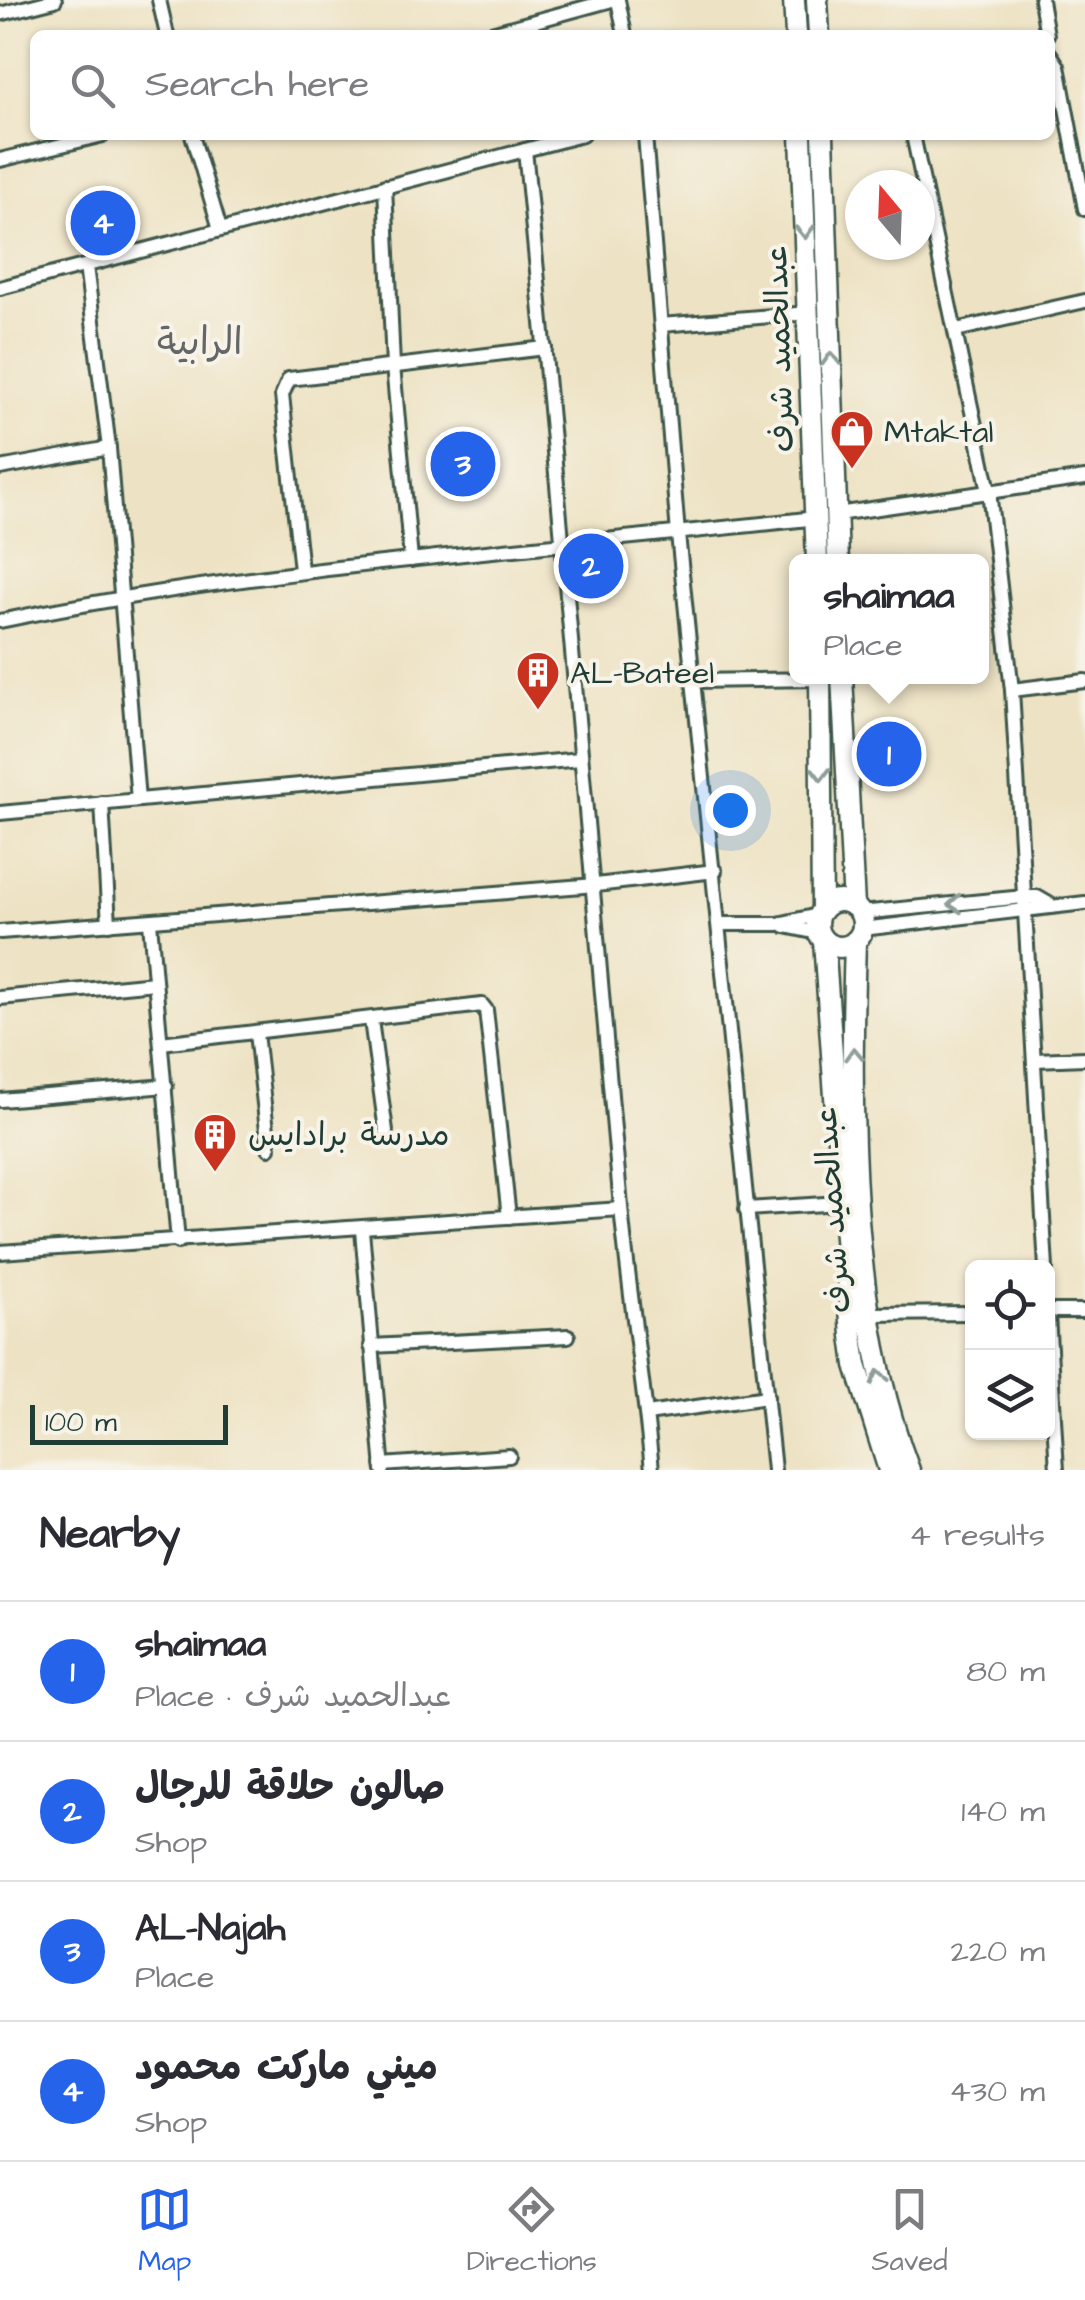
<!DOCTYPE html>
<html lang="en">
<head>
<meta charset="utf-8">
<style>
  body { margin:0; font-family:"Architects Daughter","Playpen Sans Arabic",sans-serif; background:#f2f2f3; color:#2b2b33 }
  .controls { position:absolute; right:30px; bottom:30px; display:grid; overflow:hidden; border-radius:15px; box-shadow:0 2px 8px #0004 }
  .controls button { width:90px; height:90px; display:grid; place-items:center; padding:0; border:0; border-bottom:2px solid #e1e1e2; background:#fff; color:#2b2b33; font:50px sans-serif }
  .compass { position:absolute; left:845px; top:170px; width:90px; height:90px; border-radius:50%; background:#fff; box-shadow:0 2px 8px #0004; rotate:341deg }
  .scale { position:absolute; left:30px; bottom:25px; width:198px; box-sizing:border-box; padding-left:10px; border:5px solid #1f3d34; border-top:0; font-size:28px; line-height:35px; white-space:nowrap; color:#1f3d34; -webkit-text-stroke:8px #f7f3e8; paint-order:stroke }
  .you { position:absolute; left:730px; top:810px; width:35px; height:35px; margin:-25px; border:8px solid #fff; border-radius:50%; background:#1a73e8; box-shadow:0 0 0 15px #1a73e833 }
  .badge { display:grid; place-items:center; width:65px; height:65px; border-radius:50%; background:#2563eb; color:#fff; font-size:32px; font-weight:700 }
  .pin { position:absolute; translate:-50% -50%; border:5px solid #fff; box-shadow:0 2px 10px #0006 }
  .popup { position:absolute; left:789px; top:554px; width:200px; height:130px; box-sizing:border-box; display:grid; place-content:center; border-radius:15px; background:#fff; filter:drop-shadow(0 2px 8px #0005); font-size:32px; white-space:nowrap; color:#7c7c81 }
  .popup b { font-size:38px; color:#2b2b33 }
  .popup::after { content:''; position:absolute; left:50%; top:100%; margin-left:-20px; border:20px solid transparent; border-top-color:#fff }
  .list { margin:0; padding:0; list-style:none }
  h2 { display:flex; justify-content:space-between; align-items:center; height:130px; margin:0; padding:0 40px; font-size:42px }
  h2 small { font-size:32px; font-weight:400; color:#7c7c81 }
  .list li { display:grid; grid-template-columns:65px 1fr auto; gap:30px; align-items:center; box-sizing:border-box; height:140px; padding:0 40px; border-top:2px solid #e1e1e2 }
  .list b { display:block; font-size:38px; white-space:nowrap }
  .list p { margin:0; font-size:32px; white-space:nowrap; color:#7c7c81 }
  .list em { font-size:32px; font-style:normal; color:#7c7c81 }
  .icon { flex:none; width:55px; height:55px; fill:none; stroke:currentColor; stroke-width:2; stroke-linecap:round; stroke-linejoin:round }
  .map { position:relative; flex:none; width:1085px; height:1470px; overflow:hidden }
  .search { position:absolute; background:#fff; box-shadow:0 2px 8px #0004; left:30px; right:30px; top:30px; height:110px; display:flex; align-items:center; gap:25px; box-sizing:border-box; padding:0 35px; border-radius:15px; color:#7c7c81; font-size:38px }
  .sheet { height:690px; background:#fff }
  nav { display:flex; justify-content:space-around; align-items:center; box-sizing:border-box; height:140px; border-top:2px solid #e1e1e2; background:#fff; font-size:28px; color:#7c7c81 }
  nav a { display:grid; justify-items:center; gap:5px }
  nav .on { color:#2563eb }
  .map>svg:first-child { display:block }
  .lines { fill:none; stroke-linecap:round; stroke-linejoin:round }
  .minor-casing { stroke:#3e5649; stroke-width:18 }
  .primary-casing { stroke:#3e5649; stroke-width:25 }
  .minor { stroke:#fff; stroke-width:12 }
  .primary { stroke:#fff; stroke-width:20 }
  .oneway { stroke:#8f9e9a }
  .labels { text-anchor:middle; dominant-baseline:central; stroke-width:8; stroke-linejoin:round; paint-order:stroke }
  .street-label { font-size:32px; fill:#1f3d34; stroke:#f7f3e8 }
  .poi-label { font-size:32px; fill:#1f3d34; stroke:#f7f3e8; text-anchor:start }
  .quarter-label { font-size:38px; fill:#646768; stroke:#f7f3e8 }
</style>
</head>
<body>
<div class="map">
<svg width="1085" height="1470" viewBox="0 0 1085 1470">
  <rect width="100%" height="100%" fill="#f7f3e8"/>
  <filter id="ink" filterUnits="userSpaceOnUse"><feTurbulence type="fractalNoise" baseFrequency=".01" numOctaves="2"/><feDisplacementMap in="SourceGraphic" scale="20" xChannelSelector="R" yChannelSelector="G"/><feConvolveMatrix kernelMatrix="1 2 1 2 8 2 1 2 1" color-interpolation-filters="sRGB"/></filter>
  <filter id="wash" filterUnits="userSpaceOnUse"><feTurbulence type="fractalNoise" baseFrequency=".0048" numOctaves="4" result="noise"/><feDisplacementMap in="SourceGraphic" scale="40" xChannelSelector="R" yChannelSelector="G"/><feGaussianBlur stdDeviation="2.25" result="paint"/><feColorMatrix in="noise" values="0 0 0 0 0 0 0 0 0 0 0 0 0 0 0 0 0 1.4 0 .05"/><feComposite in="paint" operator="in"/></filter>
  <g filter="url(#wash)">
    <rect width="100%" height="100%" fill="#ede2c3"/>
  </g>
  <g filter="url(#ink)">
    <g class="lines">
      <defs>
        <g id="minor">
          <polyline points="159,0 167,35"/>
          <polyline points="618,0 625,35"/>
          <polyline points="1041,0 1047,35"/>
          <polyline points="0,14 55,0"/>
          <polyline points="484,35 612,0"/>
          <polyline points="1050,54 1058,66 1085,209"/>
          <polyline points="192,135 220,229"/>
          <polyline points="645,135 678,534 774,1470"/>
          <polyline points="913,135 989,491 1012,690 1046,1268"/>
          <path d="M525,150C561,502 589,855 621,1207C629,1295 644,1382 652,1470"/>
          <polyline points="0,160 103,135"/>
          <polyline points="385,186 393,366 411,560"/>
          <polyline points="86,266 109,448 138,800"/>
          <polyline points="0,288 582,135"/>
          <polyline points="661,325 809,313"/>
          <polyline points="956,330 1085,301"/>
          <polyline points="0,468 109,448"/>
          <polyline points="837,514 1085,478"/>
          <polyline points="301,570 282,395 289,379 545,348"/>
          <path d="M0,621C269,565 544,549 816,518"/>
          <polyline points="694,681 820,679"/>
          <polyline points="1012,690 1085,681"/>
          <polyline points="102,803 109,924"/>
          <polyline points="0,813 580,759"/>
          <polyline points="860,913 1024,897 1037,897 1049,904"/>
          <polyline points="150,922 178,1242"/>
          <polyline points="719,924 778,924 818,915"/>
          <polyline points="785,926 818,933"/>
          <polyline points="862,929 1085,903"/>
          <polyline points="0,932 596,885 715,871"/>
          <polyline points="0,998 155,983"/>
          <polyline points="371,1020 386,1131"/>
          <polyline points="256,1033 269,1148"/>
          <polyline points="161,1043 482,1005 486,1010 509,1217"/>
          <polyline points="1035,1060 1085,1058"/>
          <polyline points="0,1100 166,1086"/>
          <polyline points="746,1209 840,1203"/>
          <polyline points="362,1230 383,1470"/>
          <polyline points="0,1252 621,1209"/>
          <polyline points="1048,1311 1085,1311"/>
          <polyline points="869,1314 972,1313"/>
          <polyline points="1048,1315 1057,1470"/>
          <polyline points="371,1346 568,1336"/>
          <polyline points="647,1414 767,1397"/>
          <polyline points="382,1465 509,1456"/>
        </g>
        <g id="primary">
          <polyline points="794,0 796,35"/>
          <polyline points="817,0 819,35"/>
          <polyline points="801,135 817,562"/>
          <polyline points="823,135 838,562"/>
          <polyline points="820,676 822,910"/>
          <polyline points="842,676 854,906"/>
          <circle cx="840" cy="924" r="23"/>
          <polyline points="824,941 852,1336 856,1365 889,1470"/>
          <path d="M855,941C850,1110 848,1312 909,1470"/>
        </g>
      </defs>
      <use href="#minor" class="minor-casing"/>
      <use href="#primary" class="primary-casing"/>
      <use href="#minor" class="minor"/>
      <use href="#primary" class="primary"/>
    </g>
    <defs><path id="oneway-chevron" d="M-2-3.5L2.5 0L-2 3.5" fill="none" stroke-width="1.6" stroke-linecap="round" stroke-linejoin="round" transform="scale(2.5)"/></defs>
    <g class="oneway">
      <use href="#oneway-chevron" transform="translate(805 232) rotate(88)"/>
      <use href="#oneway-chevron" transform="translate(831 359) rotate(-92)"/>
      <use href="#oneway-chevron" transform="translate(821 774) rotate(90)"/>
      <use href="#oneway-chevron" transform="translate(955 904) rotate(175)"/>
      <use href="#oneway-chevron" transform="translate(854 1054) rotate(-92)"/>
      <use href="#oneway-chevron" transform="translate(879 1377) rotate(-103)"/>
    </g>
  </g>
  <defs>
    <symbol id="shop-pin" viewBox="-11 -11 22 30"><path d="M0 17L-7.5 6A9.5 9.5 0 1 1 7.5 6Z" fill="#c8321e" stroke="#f7f3e8"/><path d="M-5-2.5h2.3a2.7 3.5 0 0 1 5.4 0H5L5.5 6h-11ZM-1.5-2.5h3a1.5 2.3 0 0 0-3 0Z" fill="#fff"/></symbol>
    <symbol id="building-pin" viewBox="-11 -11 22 30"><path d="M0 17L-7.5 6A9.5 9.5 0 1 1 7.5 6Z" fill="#c8321e" stroke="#f7f3e8"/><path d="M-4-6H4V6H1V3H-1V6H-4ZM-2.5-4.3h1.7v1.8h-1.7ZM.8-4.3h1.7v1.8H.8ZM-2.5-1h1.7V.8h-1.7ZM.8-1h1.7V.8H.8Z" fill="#fff"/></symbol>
  </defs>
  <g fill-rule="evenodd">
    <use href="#shop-pin" x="827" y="407" width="50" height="68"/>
    <use href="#building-pin" x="513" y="648" width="50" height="68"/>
    <use href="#building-pin" x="190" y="1110" width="50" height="68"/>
  </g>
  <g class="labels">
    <g class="street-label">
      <text transform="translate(780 349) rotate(-92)">عبدالحميد شرف</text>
      <text transform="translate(833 1210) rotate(-94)">عبدالحميد شرف</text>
    </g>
    <g class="poi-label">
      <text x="884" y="432">Mtaktal</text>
      <text x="570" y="673">AL-Bateel</text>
      <text x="248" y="1135">مدرسة برادايس</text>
    </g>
    <g class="quarter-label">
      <text x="200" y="343">الرابية</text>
    </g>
  </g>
</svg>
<div class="controls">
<button><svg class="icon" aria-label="locate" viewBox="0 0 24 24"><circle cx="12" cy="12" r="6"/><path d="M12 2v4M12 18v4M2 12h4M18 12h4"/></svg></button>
<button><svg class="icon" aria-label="layers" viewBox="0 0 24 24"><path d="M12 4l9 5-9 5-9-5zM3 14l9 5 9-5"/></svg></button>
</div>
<svg class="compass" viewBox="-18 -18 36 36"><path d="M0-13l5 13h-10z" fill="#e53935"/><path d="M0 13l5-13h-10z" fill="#7c7c81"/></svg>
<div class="scale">100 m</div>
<div class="you"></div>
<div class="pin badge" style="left:889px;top:754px">1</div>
<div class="popup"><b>shaimaa</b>Place</div>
<div class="pin badge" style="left:591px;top:566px">2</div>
<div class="pin badge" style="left:463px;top:464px">3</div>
<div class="pin badge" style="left:103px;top:223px">4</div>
<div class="search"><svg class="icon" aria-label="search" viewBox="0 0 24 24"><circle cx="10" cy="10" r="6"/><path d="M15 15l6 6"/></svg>Search here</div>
</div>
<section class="sheet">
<h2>Nearby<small>4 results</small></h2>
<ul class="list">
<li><span class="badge">1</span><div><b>shaimaa</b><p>Place · عبدالحميد شرف</p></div><em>80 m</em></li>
<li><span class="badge">2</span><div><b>صالون حلاقة للرجال</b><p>Shop</p></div><em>140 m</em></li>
<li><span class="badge">3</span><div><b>AL-Najah</b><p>Place</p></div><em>220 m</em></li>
<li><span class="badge">4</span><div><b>ميني ماركت محمود</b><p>Shop</p></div><em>430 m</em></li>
</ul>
</section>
<nav>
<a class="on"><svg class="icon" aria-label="map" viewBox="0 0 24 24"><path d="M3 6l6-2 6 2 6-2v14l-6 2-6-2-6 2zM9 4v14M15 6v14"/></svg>Map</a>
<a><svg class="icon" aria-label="directions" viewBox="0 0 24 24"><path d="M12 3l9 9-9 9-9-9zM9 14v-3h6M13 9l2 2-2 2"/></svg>Directions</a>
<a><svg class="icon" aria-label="saved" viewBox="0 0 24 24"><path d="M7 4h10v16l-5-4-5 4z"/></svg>Saved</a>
</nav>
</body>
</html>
